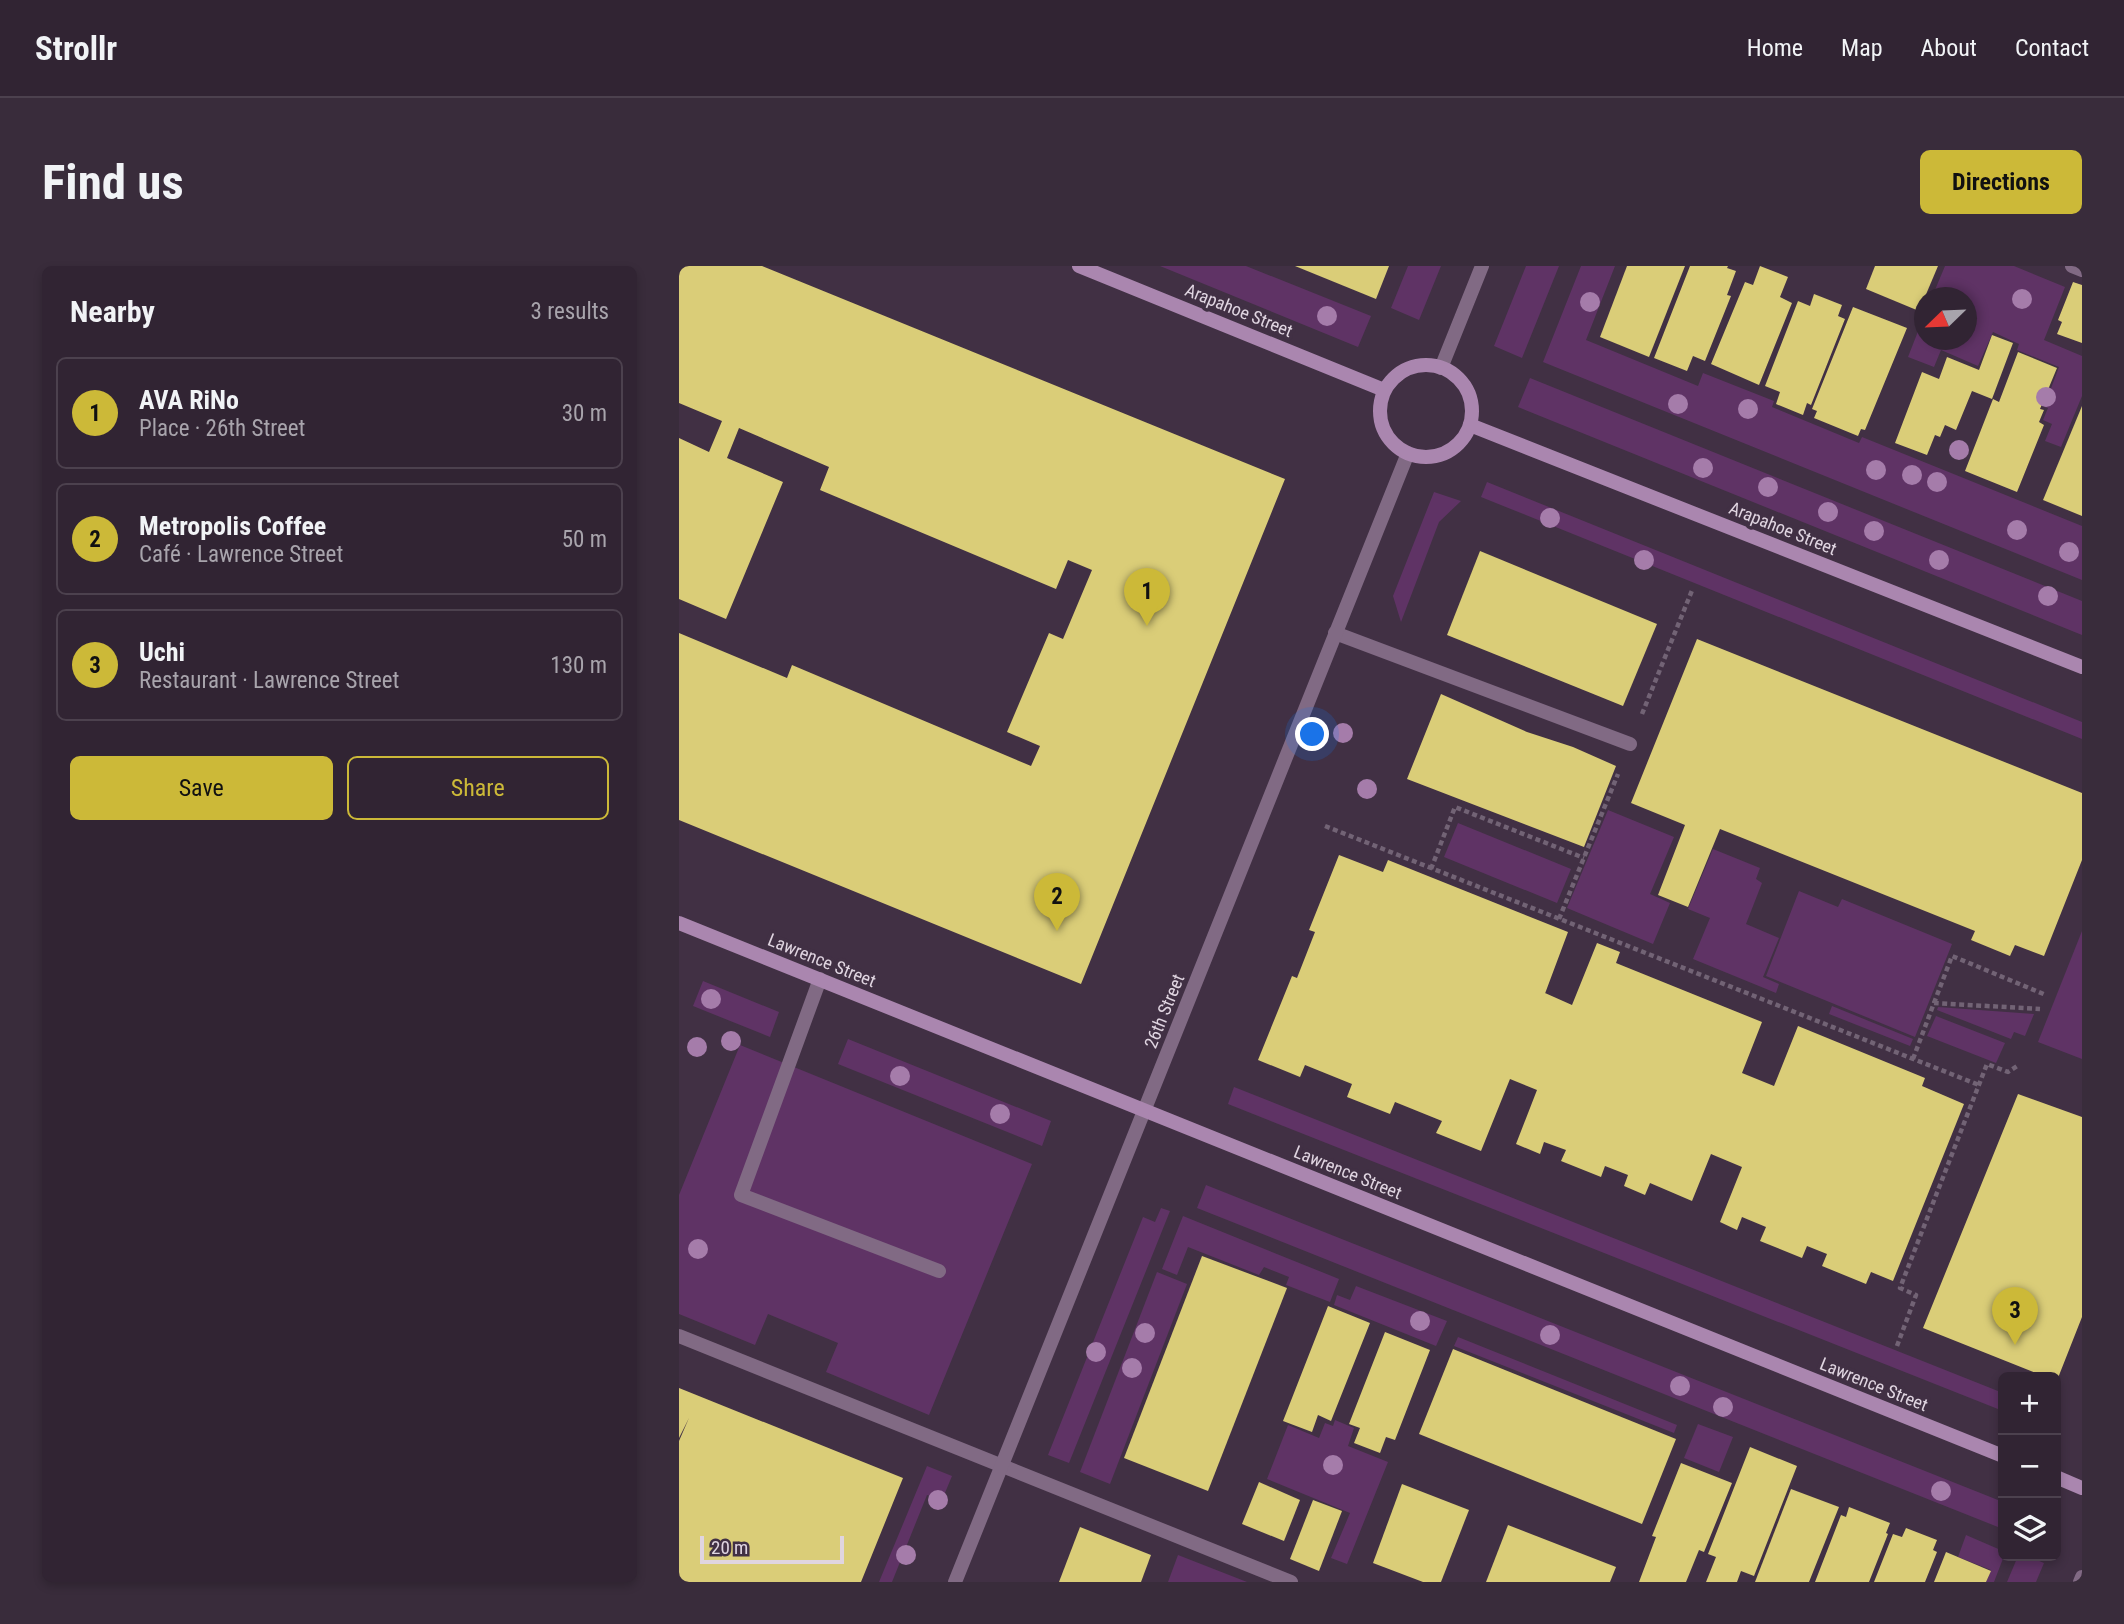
<!DOCTYPE html>
<html lang="en">
<head>
<meta charset="utf-8">
<style>
  body { margin:0; font-family:"Roboto Condensed",sans-serif; background:#392c3b; color:#f1f3f6 }
  .controls { position:absolute; right:21px; bottom:21px; display:grid; overflow:hidden; border-radius:10px; box-shadow:0 4px 10px #0003 }
  .controls button { width:63px; height:63px; display:grid; place-items:center; padding:0; border:0; border-bottom:2px solid #4c414e; background:#312433; color:#f1f3f6; font:35px sans-serif }
  .compass { position:absolute; left:1235px; top:21px; width:63px; height:63px; border-radius:50%; background:#312433; box-shadow:0 4px 10px #0003; rotate:247deg }
  .scale { position:absolute; left:21px; bottom:18px; width:144px; box-sizing:border-box; padding-left:7px; border:4px solid #e0d5e1; border-top:0; font-size:19px; line-height:24px; white-space:nowrap; color:#e0d5e1; -webkit-text-stroke:5px #413044; paint-order:stroke }
  .you { position:absolute; left:634px; top:469px; width:24px; height:24px; margin:-18px; border:5px solid #fff; border-radius:50%; background:#1a73e8; box-shadow:0 0 0 10px #1a73e833 }
  .badge { display:grid; place-items:center; width:46px; height:46px; border-radius:50%; background:#ccb938; color:#111; font-size:23px; font-weight:700 }
  .pin { position:absolute; translate:-50% -58px; filter:drop-shadow(0 2px 4px #0008) }
  .pin::after { content:''; position:absolute; top:37px; width:24px; height:21px; background:inherit; clip-path:polygon(0 0,100% 0,50% 100%) }
  .list { margin:0; padding:0; list-style:none }
  h2 { display:flex; justify-content:space-between; align-items:center; height:91px; margin:0; padding:0 28px; font-size:30px }
  h2 small { font-size:23px; font-weight:400; color:#a8a4ac }
  .list li { display:grid; grid-template-columns:46px 1fr auto; gap:21px; align-items:center; box-sizing:border-box; height:112px; margin:0 14px 14px; padding:0 14px; border:2px solid #4c414e; border-radius:10px }
  .list b { display:block; font-size:26px; white-space:nowrap }
  .list p { margin:0; font-size:23px; white-space:nowrap; color:#a8a4ac }
  .list em { font-size:23px; font-style:normal; color:#a8a4ac }
  .actions { display:flex; gap:14px; padding:21px 28px }
  .actions a { flex:1; padding:16px 0; border:2px solid #ccb938; border-radius:10px; text-align:center; font-size:24px; color:#ccb938 }
  .actions .main { background:#ccb938; color:#111 }
  .icon { flex:none; width:38px; height:38px; fill:none; stroke:currentColor; stroke-width:2; stroke-linecap:round; stroke-linejoin:round }
  .map { position:relative; flex:none; width:1403px; height:1316px; overflow:hidden; border-radius:10px }
  header { display:flex; align-items:center; gap:42px; box-sizing:border-box; height:98px; padding:0 35px; background:#312433; border-bottom:2px solid #4c414e }
  header strong { font-size:33px }
  nav { display:flex; gap:38px; margin-inline-start:auto; font-size:24px }
  .intro { display:flex; align-items:center; justify-content:space-between; box-sizing:border-box; height:168px; padding:0 42px }
  h1 { margin:0; font-size:49px }
  .button { padding:18px 32px; border-radius:10px; background:#ccb938; color:#111; font-size:24px; font-weight:700 }
  main { display:flex; gap:42px; padding:0 42px }
  aside { flex:1; background:#312433; border-radius:10px; box-shadow:0 4px 10px #0003 }
  .map>svg:first-child { display:block }
  .green { fill:#5f3365 }
  .building { fill:#dacd78 }
  .lines { fill:none; stroke-linecap:round; stroke-linejoin:round }
  .path { stroke:#726375; stroke-width:4.5; stroke-dasharray:5 3.5; stroke-linecap:butt }
  .lane { stroke:#816a84; stroke-width:14 }
  .street { stroke:#816a84; stroke-width:14 }
  .secondary { stroke:#aa86af; stroke-width:14 }
  .tree { fill:#a57caa }
  .labels { text-anchor:middle; dominant-baseline:central; stroke-width:7; stroke-linejoin:round; paint-order:stroke }
  .street-label { font-size:18px; fill:#e0d5e1; stroke:#413044 }
</style>
</head>
<body>
<header>
<strong>Strollr</strong>
<nav><a>Home</a><a>Map</a><a>About</a><a>Contact</a></nav>
</header>
<div class="intro"><h1>Find us</h1><a class="button">Directions</a></div>
<main>
<aside>
<h2>Nearby<small>3 results</small></h2>
<ul class="list">
<li><span class="badge">1</span><div><b>AVA RiNo</b><p>Place · 26th Street</p></div><em>30 m</em></li>
<li><span class="badge">2</span><div><b>Metropolis Coffee</b><p>Café · Lawrence Street</p></div><em>50 m</em></li>
<li><span class="badge">3</span><div><b>Uchi</b><p>Restaurant · Lawrence Street</p></div><em>130 m</em></li>
</ul>
<div class="actions"><a class="main">Save</a><a>Share</a></div>
</aside>
<div class="map">
<svg width="1403" height="1316" viewBox="0 0 1403 1316">
  <rect width="100%" height="100%" fill="#413044"/>
  <g class="green">
    <polygon points="481,0 567,0 692,50 679,81"/>
    <polygon points="729,0 762,0 740,54 712,42"/>
    <polygon points="847,0 880,0 843,92 815,80"/>
    <polygon points="902,0 936,0 907,74 1019,120 1024,107 1095,135 1093,141 1180,177 1183,171 1403,260 1403,314 864,96"/>
    <polygon points="1266,0 1335,0 1386,21 1365,74 1403,90 1403,130 1382,181 1366,175 1373,158 1364,154 1369,142 1365,141 1380,101 1338,84 1340,78 1314,66 1299,100 1262,84 1255,101 1229,91 1245,50 1246,74 1288,74 1288,32 1253,31"/>
    <polygon points="851,112 1403,335 1403,369 839,141"/>
    <polygon points="808,216 1403,456 1403,473 802,231"/>
    <polygon points="755,226 782,235 760,256 722,356 714,330"/>
    <polygon points="929,544 995,571 971,628 991,637 974,678 888,642"/>
    <polygon points="779,557 892,603 878,637 765,591"/>
    <polygon points="1034,583 1081,602 1077,613 1083,617 1067,658 1100,672 1084,711 1100,718 1097,727 1014,693 1031,652 1009,643"/>
    <polygon points="1120,625 1159,641 1163,633 1273,678 1236,771 1087,710"/>
    <polygon points="1403,665 1403,793 1359,776"/>
    <polygon points="24,715 100,746 91,771 14,740"/>
    <polygon points="1153,740 1234,773 1231,780 1150,748"/>
    <polygon points="1259,741 1355,748 1346,770 1335,766 1332,773 1258,744"/>
    <polygon points="1257,750 1326,777 1317,797 1248,770"/>
    <polygon points="169,773 372,855 363,880 159,798"/>
    <polygon points="61,779 353,898 250,1149 147,1106 159,1077 89,1048 76,1079 0,1048 0,929"/>
    <polygon points="555,821 1324,1127 1324,1145 549,838"/>
    <polygon points="527,919 1324,1236 1324,1263 518,942"/>
    <polygon points="482,942 491,945 390,1197 369,1189 464,951 476,956"/>
    <polygon points="504,950 660,1013 651,1036 607,1019 610,1011 585,1001 580,1009 509,981 498,1009 483,1003"/>
    <polygon points="478,1006 508,1018 431,1218 401,1206"/>
    <polygon points="677,1020 768,1055 757,1080 655,1039 658,1029 671,1034"/>
    <polygon points="779,1071 998,1159 995,1167 775,1080"/>
    <polygon points="656,1154 675,1162 669,1180 709,1196 668,1298 652,1292 671,1247 588,1213 609,1159 640,1172 646,1157 654,1160"/>
    <polygon points="1019,1158 1054,1171 1040,1206 1005,1192"/>
    <polygon points="248,1200 273,1210 263,1234 248,1229 213,1316 200,1316"/>
    <polygon points="1287,1269 1324,1285 1325,1290 1315,1316 1307,1316 1312,1304 1279,1291"/>
    <polygon points="499,1289 568,1316 489,1316"/>
    <polygon points="1339,1290 1348,1290 1365,1297 1357,1316 1328,1316"/>
  </g>
  <g class="building">
    <polygon points="0,0 83,0 606,213 402,718 0,554 0,367 108,412 113,399 352,500 361,480 328,466 370,367 384,373 413,304 389,294 377,323 141,224 150,201 60,162 48,192 104,216 47,353 0,333 0,172 30,186 43,155 0,137"/>
    <polygon points="616,0 710,0 697,33"/>
    <polygon points="948,0 1006,0 970,91 921,71"/>
    <polygon points="1011,0 1049,0 1048,2 1057,5 1048,29 1052,30 1026,95 1014,90 1008,105 975,92"/>
    <polygon points="1081,0 1109,11 1101,31 1113,37 1080,119 1032,98 1066,16 1074,19"/>
    <polygon points="1196,0 1259,0 1240,45 1187,23"/>
    <polygon points="1394,16 1403,19 1403,77 1378,68 1383,56 1379,54"/>
    <polygon points="1135,28 1163,39 1159,50 1166,53 1132,139 1128,137 1124,149 1097,138 1101,126 1086,120 1119,35 1131,40"/>
    <polygon points="1174,41 1228,62 1186,164 1182,163 1179,170 1135,152 1138,145 1133,143"/>
    <polygon points="1313,69 1334,77 1313,133 1293,125 1277,164 1266,159 1261,171 1256,169 1248,189 1216,177 1243,106 1260,113 1268,91 1300,104"/>
    <polygon points="1339,86 1378,102 1361,143 1365,144 1360,156 1365,159 1338,226 1286,205 1314,133 1320,136"/>
    <polygon points="1403,140 1403,250 1364,234"/>
    <polygon points="801,285 978,358 944,440 768,369"/>
    <polygon points="1018,373 1403,527 1403,594 1365,690 1336,679 1331,690 1292,674 1296,665 1041,563 1009,641 979,629 1006,559 952,537"/>
    <polygon points="762,428 848,466 894,481 937,500 905,581 728,513"/>
    <polygon points="660,589 704,606 709,594 889,666 861,741 866,727 893,739 918,677 941,686 937,697 1083,756 1063,807 1095,820 1119,760 1246,812 1243,820 1285,838 1214,1015 1192,1006 1187,1018 1143,1000 1148,988 1128,980 1123,992 1081,975 1087,961 1063,951 1058,964 1041,956 1063,901 1032,888 1013,935 971,917 966,929 945,920 949,909 926,900 922,911 882,895 887,884 865,876 861,888 837,878 858,824 831,813 802,885 757,867 763,855 716,836 711,848 668,831 673,818 626,799 621,811 579,794 613,710 618,712 636,666 630,664"/>
    <polygon points="1339,828 1403,851 1403,1051 1377,1117 1377,1111 1367,1111 1244,1062"/>
    <polygon points="523,990 608,1022 529,1225 445,1192"/>
    <polygon points="649,1040 691,1057 652,1155 639,1149 633,1166 604,1155"/>
    <polygon points="706,1066 751,1084 716,1174 707,1171 701,1187 675,1177 681,1162 670,1158"/>
    <polygon points="774,1083 997,1173 963,1258 740,1168"/>
    <polygon points="0,1122 224,1212 182,1316 0,1316 0,1175 10,1152 0,1172"/>
    <polygon points="1071,1181 1118,1200 1075,1310 1062,1305 1058,1316 1027,1316 1037,1291 1029,1288"/>
    <polygon points="1002,1197 1053,1217 1025,1286 1020,1284 1007,1316 960,1316 977,1271 973,1270"/>
    <polygon points="580,1216 621,1234 605,1275 563,1258"/>
    <polygon points="723,1218 790,1244 762,1316 744,1316 694,1297"/>
    <polygon points="1112,1223 1160,1241 1130,1316 1076,1316"/>
    <polygon points="634,1234 663,1245 640,1305 611,1293"/>
    <polygon points="1170,1241 1211,1257 1207,1267 1209,1268 1190,1316 1136,1316 1162,1249 1167,1251"/>
    <polygon points="829,1259 937,1301 931,1316 807,1316"/>
    <polygon points="401,1261 472,1289 462,1316 380,1316"/>
    <polygon points="1227,1262 1258,1274 1254,1284 1258,1286 1246,1316 1195,1316 1214,1268 1223,1271"/>
    <polygon points="1267,1286 1312,1305 1307,1316 1255,1316"/>
  </g>
  <g class="lines">
    <g class="path">
      <polyline points="963,448 1014,322"/>
      <polyline points="646,560 1300,819"/>
      <polyline points="752,603 776,541 905,592"/>
      <polyline points="880,653 939,508"/>
      <polyline points="1255,737 1273,690 1367,729"/>
      <polyline points="1234,793 1255,737 1361,743"/>
      <polyline points="1218,1080 1237,1029 1221,1022 1308,798 1329,806 1338,800"/>
    </g>
    <g class="lane">
      <polyline points="1393,0 1403,4"/>
      <polyline points="656,367 951,478"/>
      <polyline points="141,713 62,929 260,1005"/>
      <polyline points="0,1070 612,1316"/>
    </g>
    <g class="street">
      <polyline points="762,102 803,0"/>
      <polyline points="276,1316 729,187"/>
      <polyline points="1401,1316 1403,1311"/>
    </g>
    <g class="secondary">
      <polyline points="400,0 705,124"/>
      <circle cx="747" cy="145" r="46"/>
      <polyline points="791,159 1403,401"/>
      <polyline points="0,657 1324,1190"/>
      <polyline points="1377,1211 1403,1222"/>
    </g>
  </g>
  <g class="tree">
    <circle cx="1343" cy="33" r="10"/>
    <circle cx="911" cy="36" r="10"/>
    <circle cx="648" cy="50" r="10"/>
    <circle cx="1367" cy="131" r="10"/>
    <circle cx="999" cy="138" r="10"/>
    <circle cx="1069" cy="143" r="10"/>
    <circle cx="1280" cy="184" r="10"/>
    <circle cx="1024" cy="202" r="10"/>
    <circle cx="1197" cy="204" r="10"/>
    <circle cx="1233" cy="209" r="10"/>
    <circle cx="1258" cy="216" r="10"/>
    <circle cx="1089" cy="221" r="10"/>
    <circle cx="1149" cy="246" r="10"/>
    <circle cx="871" cy="252" r="10"/>
    <circle cx="1338" cy="264" r="10"/>
    <circle cx="1195" cy="265" r="10"/>
    <circle cx="1390" cy="286" r="10"/>
    <circle cx="965" cy="294" r="10"/>
    <circle cx="1260" cy="294" r="10"/>
    <circle cx="1369" cy="330" r="10"/>
    <circle cx="664" cy="467" r="10"/>
    <circle cx="688" cy="523" r="10"/>
    <circle cx="32" cy="733" r="10"/>
    <circle cx="52" cy="775" r="10"/>
    <circle cx="18" cy="781" r="10"/>
    <circle cx="221" cy="810" r="10"/>
    <circle cx="321" cy="848" r="10"/>
    <circle cx="19" cy="983" r="10"/>
    <circle cx="741" cy="1055" r="10"/>
    <circle cx="466" cy="1067" r="10"/>
    <circle cx="871" cy="1069" r="10"/>
    <circle cx="417" cy="1086" r="10"/>
    <circle cx="453" cy="1102" r="10"/>
    <circle cx="1001" cy="1120" r="10"/>
    <circle cx="1044" cy="1141" r="10"/>
    <circle cx="654" cy="1199" r="10"/>
    <circle cx="1262" cy="1225" r="10"/>
    <circle cx="259" cy="1234" r="10"/>
    <circle cx="227" cy="1289" r="10"/>
  </g>
  <g class="labels">
    <g class="street-label">
      <text transform="translate(560 44) rotate(22)">Arapahoe Street</text>
      <text transform="translate(1104 262) rotate(22)">Arapahoe Street</text>
      <text transform="translate(143 694) rotate(22)">Lawrence Street</text>
      <text transform="translate(485 745) rotate(-68)">26th Street</text>
      <text transform="translate(669 906) rotate(22)">Lawrence Street</text>
      <text transform="translate(1195 1118) rotate(22)">Lawrence Street</text>
    </g>
  </g>
</svg>
<div class="controls">
<button>+</button>
<button>−</button>
<button><svg class="icon" aria-label="layers" viewBox="0 0 24 24"><path d="M12 4l9 5-9 5-9-5zM3 14l9 5 9-5"/></svg></button>
</div>
<svg class="compass" viewBox="-18 -18 36 36"><path d="M0-13l5 13h-10z" fill="#e53935"/><path d="M0 13l5-13h-10z" fill="#a8a4ac"/></svg>
<div class="scale">20 m</div>
<div class="you"></div>
<div class="pin badge" style="left:468px;top:360px">1</div>
<div class="pin badge" style="left:378px;top:665px">2</div>
<div class="pin badge" style="left:1336px;top:1079px">3</div>
</div>
</main>
</body>
</html>
